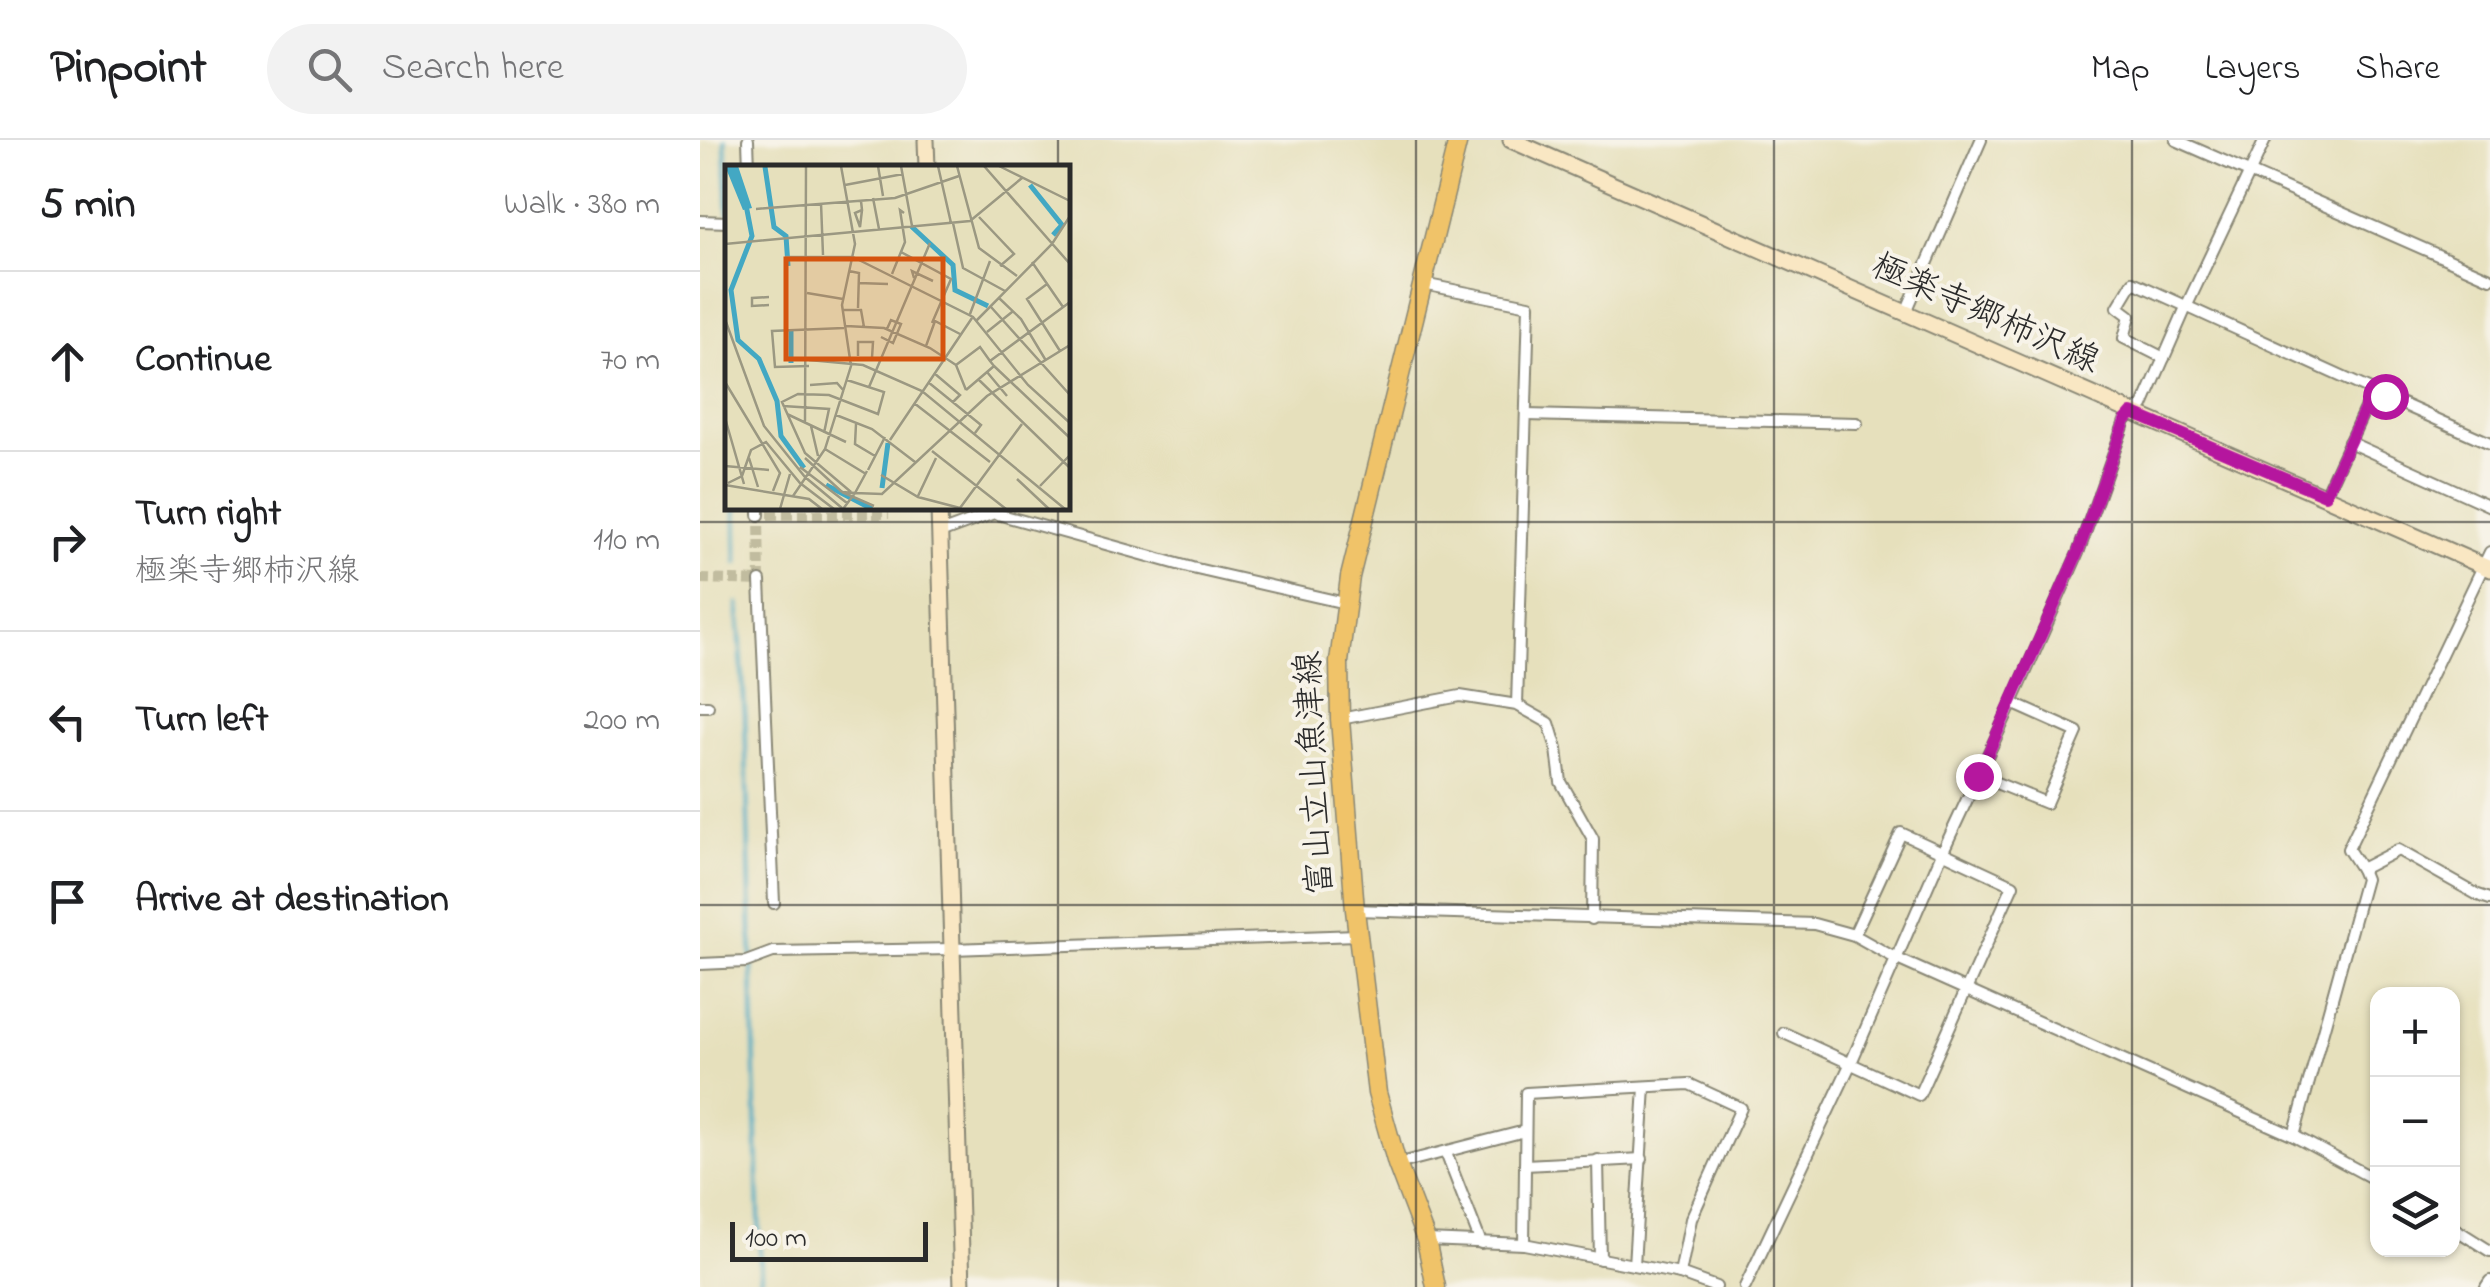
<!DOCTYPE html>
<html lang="en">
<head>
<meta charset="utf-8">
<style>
  body { margin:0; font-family:"Indie Flower","Klee One",sans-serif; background:#f2f2f2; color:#202124 }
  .controls { position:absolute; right:30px; bottom:30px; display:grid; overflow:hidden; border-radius:20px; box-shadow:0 2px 8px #0004 }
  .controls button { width:90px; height:90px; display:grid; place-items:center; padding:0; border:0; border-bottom:2px solid #e0e0e0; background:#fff; color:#202124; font:50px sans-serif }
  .scale { position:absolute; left:30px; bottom:25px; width:198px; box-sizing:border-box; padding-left:10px; border:5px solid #2b2b2b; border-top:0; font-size:28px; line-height:35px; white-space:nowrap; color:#2b2b2b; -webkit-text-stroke:8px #f7f3e8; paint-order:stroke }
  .stop { position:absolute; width:30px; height:30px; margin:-22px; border:8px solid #b5179e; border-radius:50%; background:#fff }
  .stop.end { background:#b5179e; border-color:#fff; box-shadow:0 2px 10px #0008 }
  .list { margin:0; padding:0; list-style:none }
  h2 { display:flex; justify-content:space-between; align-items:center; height:130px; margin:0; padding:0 40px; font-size:42px }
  h2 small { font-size:32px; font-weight:400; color:#757577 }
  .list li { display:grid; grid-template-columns:65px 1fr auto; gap:30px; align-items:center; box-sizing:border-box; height:180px; padding:0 40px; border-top:2px solid #e0e0e0 }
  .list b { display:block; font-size:38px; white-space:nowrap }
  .list p { margin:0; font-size:32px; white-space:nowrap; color:#757577 }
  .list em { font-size:32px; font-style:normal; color:#757577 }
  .icon { flex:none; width:55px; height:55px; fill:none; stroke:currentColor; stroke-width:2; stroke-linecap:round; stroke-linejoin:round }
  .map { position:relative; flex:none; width:1790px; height:1147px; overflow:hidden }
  header { display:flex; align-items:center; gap:60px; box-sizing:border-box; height:140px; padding:0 50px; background:#fff; border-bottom:2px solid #e0e0e0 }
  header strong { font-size:48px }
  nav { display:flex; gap:55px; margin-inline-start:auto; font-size:35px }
  .search { width:700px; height:90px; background:#f2f2f2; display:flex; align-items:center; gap:25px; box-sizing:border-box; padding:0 35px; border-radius:55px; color:#757577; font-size:38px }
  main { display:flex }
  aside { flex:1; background:#fff }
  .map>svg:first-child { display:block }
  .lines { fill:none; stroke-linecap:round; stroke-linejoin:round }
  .stream { stroke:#43a8c3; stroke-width:4 }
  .street-tunnel { stroke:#c1bc9f; stroke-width:10; stroke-dasharray:10 5; stroke-linecap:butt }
  .street-casing { stroke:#888674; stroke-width:14 }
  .secondary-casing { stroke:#888674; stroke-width:19 }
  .primary-casing { stroke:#888674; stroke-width:21 }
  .street { stroke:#fff; stroke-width:10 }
  .secondary { stroke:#f9e7c3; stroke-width:15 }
  .primary { stroke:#f0c369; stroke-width:18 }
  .route { stroke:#b5179e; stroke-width:12 }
  .grid { fill:none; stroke:#2b2b2b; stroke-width:2.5; stroke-opacity:0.55 }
  .labels { text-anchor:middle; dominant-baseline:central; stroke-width:8; stroke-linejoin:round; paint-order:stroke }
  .street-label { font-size:35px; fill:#2b2b2b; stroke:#f7f3e8 }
  .inset-river { fill:none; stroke:#43a8c3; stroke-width:5 }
  .inset-road { fill:none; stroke:#9b9882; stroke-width:2.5 }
  .view { fill:#d5540f; fill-opacity:0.15; stroke:#d5540f; stroke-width:5 }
  .inset-edge { fill:none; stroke:#2b2b2b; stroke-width:5 }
</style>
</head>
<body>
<header>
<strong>Pinpoint</strong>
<div class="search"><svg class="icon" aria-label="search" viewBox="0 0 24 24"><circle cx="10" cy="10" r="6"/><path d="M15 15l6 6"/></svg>Search here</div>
<nav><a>Map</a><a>Layers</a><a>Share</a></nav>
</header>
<main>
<aside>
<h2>5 min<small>Walk · 380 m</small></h2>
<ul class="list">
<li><svg class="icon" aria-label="ahead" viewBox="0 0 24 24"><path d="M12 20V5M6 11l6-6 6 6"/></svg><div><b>Continue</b></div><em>70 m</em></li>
<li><svg class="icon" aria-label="right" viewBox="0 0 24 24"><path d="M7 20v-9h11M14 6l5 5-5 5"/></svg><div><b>Turn right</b><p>極楽寺郷柿沢線</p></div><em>110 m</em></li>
<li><svg class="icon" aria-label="left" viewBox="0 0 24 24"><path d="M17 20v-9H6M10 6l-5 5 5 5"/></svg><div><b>Turn left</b></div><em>200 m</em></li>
<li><svg class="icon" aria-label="arrive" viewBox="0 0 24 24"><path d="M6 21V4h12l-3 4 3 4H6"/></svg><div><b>Arrive at destination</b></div></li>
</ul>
</aside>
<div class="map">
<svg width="1790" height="1147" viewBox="0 0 1790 1147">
  <rect width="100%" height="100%" fill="#f7f3e8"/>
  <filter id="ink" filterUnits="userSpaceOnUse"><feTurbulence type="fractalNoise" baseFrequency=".01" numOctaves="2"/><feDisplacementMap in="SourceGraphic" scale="20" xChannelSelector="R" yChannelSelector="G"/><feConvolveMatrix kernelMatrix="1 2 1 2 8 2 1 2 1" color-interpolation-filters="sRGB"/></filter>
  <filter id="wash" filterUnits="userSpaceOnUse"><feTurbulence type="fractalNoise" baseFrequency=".0048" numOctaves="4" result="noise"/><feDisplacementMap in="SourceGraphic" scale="40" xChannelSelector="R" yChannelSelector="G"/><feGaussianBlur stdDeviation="2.25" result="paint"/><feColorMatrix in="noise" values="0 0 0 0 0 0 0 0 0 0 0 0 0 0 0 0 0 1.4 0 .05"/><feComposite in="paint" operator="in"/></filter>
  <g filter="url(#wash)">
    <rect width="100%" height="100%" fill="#e6e0bc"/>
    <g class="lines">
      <g class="stream">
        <polyline points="25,0 28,73"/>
        <polyline points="36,368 37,423"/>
        <polyline points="38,463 45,575 61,1147"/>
      </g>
    </g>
  </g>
  <g filter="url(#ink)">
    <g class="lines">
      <polyline class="street-tunnel" points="0,439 60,441 59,375 189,374"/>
      <defs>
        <g id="street">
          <polyline points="48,0 49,28"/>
          <polyline points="1476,0 1790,138"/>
          <polyline points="0,81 28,82"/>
          <polyline points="723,144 829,165 817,565"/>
          <polyline points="1206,172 1281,0"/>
          <polyline points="1464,218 1424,198 1430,176 1418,167 1433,142 1673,251"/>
          <polyline points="826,275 1157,283"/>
          <polyline points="1649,302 1790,366"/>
          <polyline points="1625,355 1673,251 1790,303"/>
          <polyline points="59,368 59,375"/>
          <polyline points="240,393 294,373 492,428 645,463"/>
          <polyline points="60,441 74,763"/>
          <polyline points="0,566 8,566"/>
          <polyline points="640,579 760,556 817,565 849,583 857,609 861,642 893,699 892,779"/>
          <polyline points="1279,636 1346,663 1377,592 1312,563"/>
          <polyline points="1661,729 1648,709 1790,412"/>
          <polyline points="655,770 1114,784 1154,795 1195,818 1594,996 1678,1041"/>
          <polyline points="0,824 46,822 73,812 253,809 657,795"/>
          <polyline points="1084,893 1219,955 1313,745 1201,693 1154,795"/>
          <polyline points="1594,996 1665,739 1661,729 1698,710 1778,755 1790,759"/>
          <polyline points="746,1013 781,1103"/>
          <polyline points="898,1020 900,1119"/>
          <polyline points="697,1024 825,991"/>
          <polyline points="825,1025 942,1019"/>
          <polyline points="1752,1087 1790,1111"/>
          <polyline points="726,1100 824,1104 980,1134 1016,1147"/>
          <polyline points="824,1104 826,953 989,944 1041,968 991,1079 980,1134"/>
          <polyline points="934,1125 945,947"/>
          <polyline points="1045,1147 1150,925 1243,711 1312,563 1378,413 1425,281 1432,273 1443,266 1487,165 1565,0"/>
          <polyline points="1786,1147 1790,1141"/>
        </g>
        <g id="secondary">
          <polyline points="226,0 227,28"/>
          <polyline points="811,0 1790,429"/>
          <polyline points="239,368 262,1147"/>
        </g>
        <polyline id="primary" points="736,1147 726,1100 697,1024 677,953 655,770 640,579 639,522 650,437 758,0"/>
      </defs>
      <use href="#street" class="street-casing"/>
      <use href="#secondary" class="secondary-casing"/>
      <use href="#primary" class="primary-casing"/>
      <use href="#street" class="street"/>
      <use href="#secondary" class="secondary"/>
      <use href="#primary" class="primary"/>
    </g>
  </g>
  <g class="lines" filter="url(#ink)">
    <polyline class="route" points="1278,636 1378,412 1425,281 1432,273 1625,355 1673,251 1685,256"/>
  </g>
  <path class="grid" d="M358,0V28M716,0V1147M1074,0V1147M1432,0V1147M358,368V1147M0,382H1790M0,765H1790"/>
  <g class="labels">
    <g class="street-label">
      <text transform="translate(1285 175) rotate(24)">極楽寺郷柿沢線</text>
      <text transform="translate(616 633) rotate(-93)">富山立山魚津線</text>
    </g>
  </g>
  <g transform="translate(25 25)">
    <rect width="345" height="345" fill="#e6e0bc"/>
    <path d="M0,1H13L27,43L18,45Z" fill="#43a8c3"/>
    <path class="inset-river" d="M40,2L49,62L61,71L63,101M305,20L337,60L328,70M21,40L27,71L6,125L13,175L34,194L52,236L56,271L79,303M186,61L228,100L230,125L263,141M66,166V198M101,320L147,344M157,323L163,278"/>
    <path class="inset-road" d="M153,1L158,31M176,1L187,61M213,1L226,58M232,1L254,83L292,111M259,1L345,99M274,1L345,36M120,20L178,9M148,33L154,64M136,36L137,45L130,48L135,62L137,45M96,38L98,90M31,44L170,33L234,11M254,52L289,89L275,101M228,58L238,103L280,126M0,79L245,56L297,13M176,87L226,114L207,158M60,92H128M128,92L248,152L303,220L345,258M307,97L338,142M124,106L134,108L133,143M167,109L180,77L175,45L179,48M189,113L187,106L208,116M133,118L163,119M322,119L302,134L335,186M82,128L118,134M44,132L27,133V141L44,140M274,133L296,154L320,194M266,142L345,230M117,145H136L139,162M245,149L265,96M252,155L327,79L345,51M1,157L39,261L80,312L117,343M121,161L159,163L205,183L231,200L241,225M262,167L287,147M156,172L168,178L176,159L166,155L162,164M201,181L210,156L235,169M133,191V177H148L147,193M84,195L138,200L197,226L340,344M231,200L255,182L265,196M84,201L50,202L47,166L119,163M269,201L345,273M262,207L282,231M209,208L235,230L228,237M253,214L345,303M122,215L159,227L153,249L104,230L73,229L57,237L80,288L126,327M0,217L55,308L48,326M203,217L256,260L250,268M85,220L112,218L119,226M144,222L205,78M241,225L269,201L265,196L345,137M189,238L265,297M58,241L104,244L99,268M62,249L121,277M111,250L147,264L190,297M0,253L19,319M80,258L81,1M131,259L130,279L150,291M86,261L93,291M165,275L247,153M100,284L141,309M207,286L281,344M24,293L33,322M80,293L117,327M0,301L44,305M75,302L122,338M143,305L160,272M142,306L130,328L117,327L149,341M156,310L193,332L235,343M292,314L324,344M3,318L17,311L26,285L41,277L75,318L109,344M0,320L84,334L97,344M315,321L345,290M68,331L100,284L126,201L117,140L130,79L116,1M193,331L211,293M235,343L297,259M55,344L65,309M118,344L130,328L157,329L262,231L345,180"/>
    <path class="view" d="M61,94H218V194H61Z"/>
    <rect width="345" height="345" class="inset-edge"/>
  </g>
</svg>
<div class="controls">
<button>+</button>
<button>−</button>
<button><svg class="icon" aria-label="layers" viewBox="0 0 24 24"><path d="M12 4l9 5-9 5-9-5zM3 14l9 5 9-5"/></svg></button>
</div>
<div class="scale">100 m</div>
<div class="stop" style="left:1685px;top:256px"></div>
<div class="stop end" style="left:1278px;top:636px"></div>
</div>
</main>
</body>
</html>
